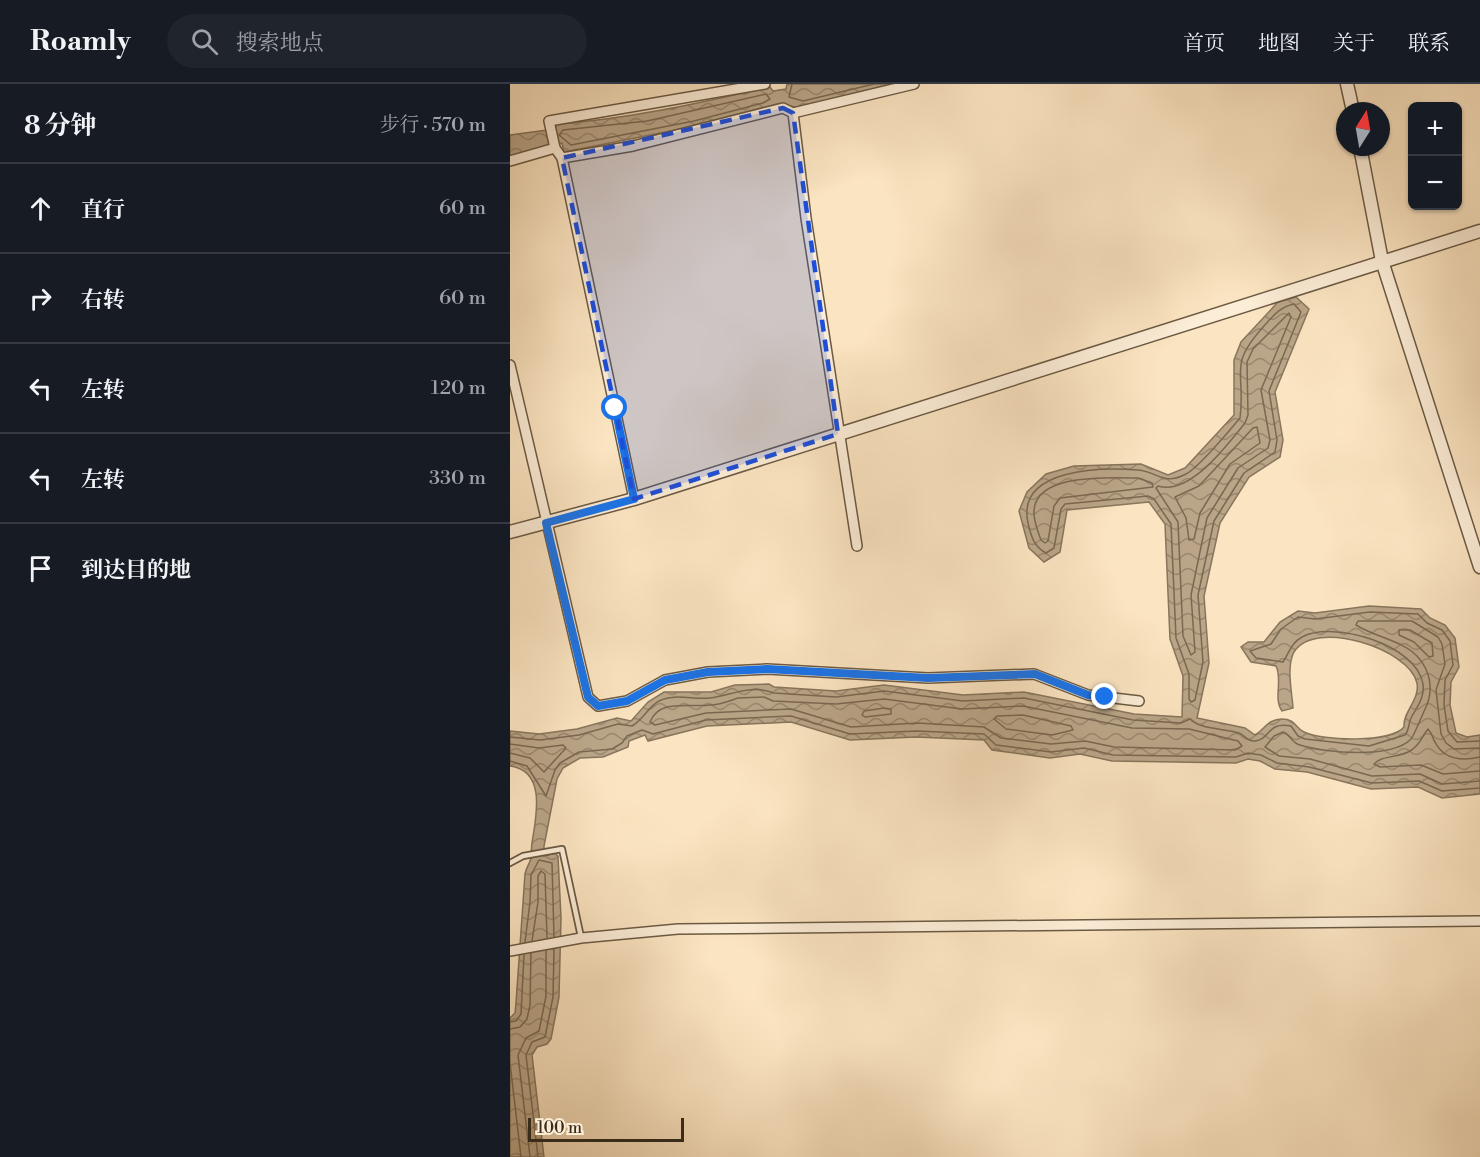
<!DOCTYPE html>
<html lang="zh">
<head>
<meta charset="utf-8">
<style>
  body { margin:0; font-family:"Libre Bodoni","Noto Serif SC",serif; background:#20242c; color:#f1f3f6 }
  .controls { position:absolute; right:18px; top:18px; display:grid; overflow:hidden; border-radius:9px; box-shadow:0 2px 4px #0004 }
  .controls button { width:54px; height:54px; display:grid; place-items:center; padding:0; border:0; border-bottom:2px solid #363941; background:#171b24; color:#f1f3f6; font:30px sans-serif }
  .compass { position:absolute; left:826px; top:18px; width:54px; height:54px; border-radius:50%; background:#171b24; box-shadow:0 2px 4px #0004; rotate:11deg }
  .scale { position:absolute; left:18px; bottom:15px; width:156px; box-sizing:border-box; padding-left:6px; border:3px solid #3b2c19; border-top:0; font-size:16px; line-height:21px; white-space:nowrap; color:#3b2c19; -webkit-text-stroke:4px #fcedd7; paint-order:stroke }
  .stop { position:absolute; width:18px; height:18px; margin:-14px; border:4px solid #1a73e8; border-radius:50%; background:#fff }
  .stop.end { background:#1a73e8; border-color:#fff; box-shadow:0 2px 6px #0008 }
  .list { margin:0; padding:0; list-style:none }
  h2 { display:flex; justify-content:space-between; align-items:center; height:78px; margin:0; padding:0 24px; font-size:26px }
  h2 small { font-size:20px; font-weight:400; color:#9ea1a6 }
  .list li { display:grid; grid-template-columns:39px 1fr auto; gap:18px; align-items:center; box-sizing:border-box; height:90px; padding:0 24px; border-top:2px solid #363941 }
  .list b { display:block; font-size:22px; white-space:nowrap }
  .list em { font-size:20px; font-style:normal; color:#9ea1a6 }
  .icon { flex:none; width:33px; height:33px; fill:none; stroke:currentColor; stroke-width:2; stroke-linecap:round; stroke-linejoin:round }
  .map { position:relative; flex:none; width:970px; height:1073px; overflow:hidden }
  header { display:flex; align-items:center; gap:36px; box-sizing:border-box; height:84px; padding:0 30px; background:#171b24; border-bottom:2px solid #363941 }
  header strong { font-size:28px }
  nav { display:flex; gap:33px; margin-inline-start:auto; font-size:21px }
  .search { width:420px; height:54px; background:#20242c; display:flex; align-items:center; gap:15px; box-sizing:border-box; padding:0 21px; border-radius:33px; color:#9ea1a6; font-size:22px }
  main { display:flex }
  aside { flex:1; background:#171b24 }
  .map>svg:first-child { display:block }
  .water { fill:url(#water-waves); stroke:#87755c; stroke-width:1.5 }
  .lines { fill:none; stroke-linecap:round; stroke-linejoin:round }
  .shore { stroke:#7a6850; stroke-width:1.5 }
  .service-casing { stroke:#6b5a43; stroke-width:8 }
  .minor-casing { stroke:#6b5a43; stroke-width:12 }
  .tertiary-casing { stroke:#6b5a43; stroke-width:15 }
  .service { stroke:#fcedd7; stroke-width:4.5 }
  .minor { stroke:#fcedd7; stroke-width:9 }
  .tertiary { stroke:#fcedd7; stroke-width:12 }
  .route { stroke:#1a73e8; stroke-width:8 }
  .marked { fill:#1d4ed8; fill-opacity:0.2; stroke:#1d4ed8; stroke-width:4.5; stroke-dasharray:12 8; stroke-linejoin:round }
</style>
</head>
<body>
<header>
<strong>Roamly</strong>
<div class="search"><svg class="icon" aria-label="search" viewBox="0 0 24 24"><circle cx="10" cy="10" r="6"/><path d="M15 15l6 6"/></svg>搜索地点</div>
<nav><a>首页</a><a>地图</a><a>关于</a><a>联系</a></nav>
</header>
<main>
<aside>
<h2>8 分钟<small>步行 · 570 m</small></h2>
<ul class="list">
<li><svg class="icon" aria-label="ahead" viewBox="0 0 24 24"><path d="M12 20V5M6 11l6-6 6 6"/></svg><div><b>直行</b></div><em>60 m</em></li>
<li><svg class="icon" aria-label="right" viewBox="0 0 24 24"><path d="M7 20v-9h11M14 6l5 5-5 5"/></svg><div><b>右转</b></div><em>60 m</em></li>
<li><svg class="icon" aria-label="left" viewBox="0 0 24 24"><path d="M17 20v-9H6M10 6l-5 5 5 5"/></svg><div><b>左转</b></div><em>120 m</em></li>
<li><svg class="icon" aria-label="left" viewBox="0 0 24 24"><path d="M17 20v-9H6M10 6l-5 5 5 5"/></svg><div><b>左转</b></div><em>330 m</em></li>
<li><svg class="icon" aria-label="arrive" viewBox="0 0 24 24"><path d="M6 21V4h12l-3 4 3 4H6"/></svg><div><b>到达目的地</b></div></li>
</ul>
</aside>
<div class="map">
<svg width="970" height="1073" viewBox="0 0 970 1073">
  <defs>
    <pattern id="water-waves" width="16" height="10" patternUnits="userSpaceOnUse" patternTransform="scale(1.5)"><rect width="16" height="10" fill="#baa588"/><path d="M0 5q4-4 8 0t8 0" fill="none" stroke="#98876e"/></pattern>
  </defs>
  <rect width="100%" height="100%" fill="#fbe4c1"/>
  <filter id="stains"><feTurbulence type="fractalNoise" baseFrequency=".00333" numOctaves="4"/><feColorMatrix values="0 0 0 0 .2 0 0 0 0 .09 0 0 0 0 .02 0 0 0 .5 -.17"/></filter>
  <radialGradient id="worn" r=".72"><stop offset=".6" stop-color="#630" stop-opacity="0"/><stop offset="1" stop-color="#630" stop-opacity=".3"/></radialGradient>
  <g class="water">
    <path d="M277,0H389L292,24L267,20L186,42L54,68L52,59L0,78V51L45,45L47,40C120,35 189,19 260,3L263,7L276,5Z"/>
    <path d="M786,213L799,225L765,308L773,356L770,373L739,393L710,439L694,512L699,579L687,634L735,644L745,651C755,645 758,635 772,635C786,635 785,644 794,648C812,657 882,659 894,643C893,627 910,616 907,599C900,565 805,534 784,568C776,583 782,608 783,624L772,627C763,615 773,596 766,582L741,578L731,563L738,558H754L770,538L788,527L805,529L859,522L911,525L920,534L935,541L945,554L949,583L941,598L940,621L946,649L957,653L970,651V710L932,714L908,703L861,705L797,688L765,685L750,677L738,675L726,679L602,677L570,670L540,674L482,666L474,656L406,653L340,656L281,638L197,642L138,657L135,651L119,657L118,663L93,673L70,674L53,684L47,695L34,762V772L45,769L48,772L51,834L49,913L41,955L37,960L27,963L22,971L34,1073H0V934L5,929L6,919L15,790C16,785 18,782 20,777C22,772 21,764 22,759C26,733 37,687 0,682V647L29,650L67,645L107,634L121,637L138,618L154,608H201L225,601L259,600L264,603L326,607L374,601L453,611L514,608L624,630L672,633L673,592L660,555L655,440L639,418L557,426L550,468L534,478L519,464L509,427L517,408L536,390L564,382L631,380L658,391L675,384L724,331V276L731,258L768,218Z"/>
  </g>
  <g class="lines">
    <g class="shore">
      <polyline points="282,0 279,13 293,17 364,0"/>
      <polygon points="256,10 260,15 253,19 184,37 61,61 49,51 53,46 137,37"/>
      <path d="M784,220L791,228L759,307L767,356L765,368L734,389L704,437L688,511L693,578L685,616L681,618L679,615V590L666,554L661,440L644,415L638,412L555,420L551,425L544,464L536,469C524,463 521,452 518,439C506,384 592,383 628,386C649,388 653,402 676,390C687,385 721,345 730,334C736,286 717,283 754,242C764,231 770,223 784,220Z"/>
      <path d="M779,229L781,233L751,306L760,356L758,364L728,384L697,434L681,511L685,568L681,571L673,552L668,438L646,404L648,402C680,412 717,361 735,339L738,331L737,278L743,265Z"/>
      <polygon points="747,343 750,359 720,380 690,429 684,455 679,456 676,434 665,413 689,402 743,344"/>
      <path d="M628,394L642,399L643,403L550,414L544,422L538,457L535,459L531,456C528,448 524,438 524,429C523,388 602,394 628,394Z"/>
      <polygon points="889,546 900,546 922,559 923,572 919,573 904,558 889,551"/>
      <path d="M228,614L254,613L263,617L326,620L374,615L452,625L513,622L622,644L679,645L728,657L732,662L725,666L604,663L575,657L541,660L491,654L474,643L407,639L341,643L281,625L196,629L145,641L140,638C150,614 179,624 200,621C209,621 219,617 228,614Z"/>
      <polygon points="374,624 381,625 381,630 355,633 352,631 354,627"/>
      <polygon points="513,631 561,642 563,646 542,651 496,645 484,635 487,632"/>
      <path d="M0,653L30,656L69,651L108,640L122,642C133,636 138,623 149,617C164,609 184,616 200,614C222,611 242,600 264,609L326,613L374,607L453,617L514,614L623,636L671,639L680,635C691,646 714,644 729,649C735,651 737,658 745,657C760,656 757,637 781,642L788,652L795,655L859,662L895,651C900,645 898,640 901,634C907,623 915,613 913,600C907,561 824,536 792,553C781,559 779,569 773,578L746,574L740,567L761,560L771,545L788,533L805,535L860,528L908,530L917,539L932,546L940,557L943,581L935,596L934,621L938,647L947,658L970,657"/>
      <polyline points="0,660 29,664 53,661 56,664 34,688 20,674 0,669"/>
      <path d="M970,664L944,665L936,659L931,650L926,606L935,580L932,560L928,553L902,537H848L846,541C865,553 891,556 907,572C920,586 924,605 916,623C913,629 904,652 901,655C882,675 814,669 790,661C782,659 780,650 773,648L764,652L755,663L769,672L800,675L862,692L910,690L932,700L970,697"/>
      <path d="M970,673C953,677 934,676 925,658C922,653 922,649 918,645C912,652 910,662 900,667C889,674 872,671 864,680L870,683L911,681L933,690L970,687"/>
      <polyline points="0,677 17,682 36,712 45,686 50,679 69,668 102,665 112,659 117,652 132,646 143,650 196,636 281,632 340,650 407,647 474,650 486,661 541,668 574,664 603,671 726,673 738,669 751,671 767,679 799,683 862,699 909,697 932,707 970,704"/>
      <polyline points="22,857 28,818 28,792 31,787 35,790 37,854"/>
      <polyline points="15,858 20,818 21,791 29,776 42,779 44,853"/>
      <polyline points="0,938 6,937 11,930 14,871"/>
      <polyline points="0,945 10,943 17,935 20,921 21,869"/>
      <polyline points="0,979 11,1073"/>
      <polyline points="20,1073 8,971 16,954 29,947 36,912 36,866"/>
      <polyline points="28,1073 16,971 22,958 35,953 43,913 44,865"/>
    </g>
    <defs>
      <polyline id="service" points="0,779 13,772 52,765 71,853"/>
      <g id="minor">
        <polyline points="283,29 296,134 347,462"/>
        <polyline points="52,74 123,62 273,24 283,29 404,0"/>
        <polyline points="0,77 45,64"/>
        <polyline points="0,281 78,613 88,622 117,617 155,596 198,588 257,585 418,594 524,590 578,611 629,617"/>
        <polyline points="124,415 52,74 45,64 39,37 255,0"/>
        <polyline points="0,867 71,854 168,845 970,837"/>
      </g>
      <g id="tertiary">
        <polyline points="837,0 843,27"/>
        <polyline points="850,63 872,177 970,483"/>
        <polyline points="0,448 124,415 970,147"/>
      </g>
    </defs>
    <use href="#service" class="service-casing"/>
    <use href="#minor" class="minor-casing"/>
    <use href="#tertiary" class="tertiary-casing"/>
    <use href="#service" class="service"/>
    <use href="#minor" class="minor"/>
    <use href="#tertiary" class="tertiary"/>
  </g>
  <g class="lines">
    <polyline class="route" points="105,324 124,415 36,439 78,613 88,622 117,617 155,596 198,588 257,585 418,594 525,590 578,611 595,613"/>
  </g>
  <path class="marked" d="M273,24L283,29L328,350L124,415L52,74Z"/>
  <rect width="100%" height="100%" filter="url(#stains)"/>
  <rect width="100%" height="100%" fill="url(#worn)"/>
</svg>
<div class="controls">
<button>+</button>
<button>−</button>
</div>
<svg class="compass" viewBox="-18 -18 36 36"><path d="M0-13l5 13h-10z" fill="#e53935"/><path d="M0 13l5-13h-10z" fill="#9ea1a6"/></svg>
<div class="scale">100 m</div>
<div class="stop" style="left:105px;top:324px"></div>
<div class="stop end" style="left:595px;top:613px"></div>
</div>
</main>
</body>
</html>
